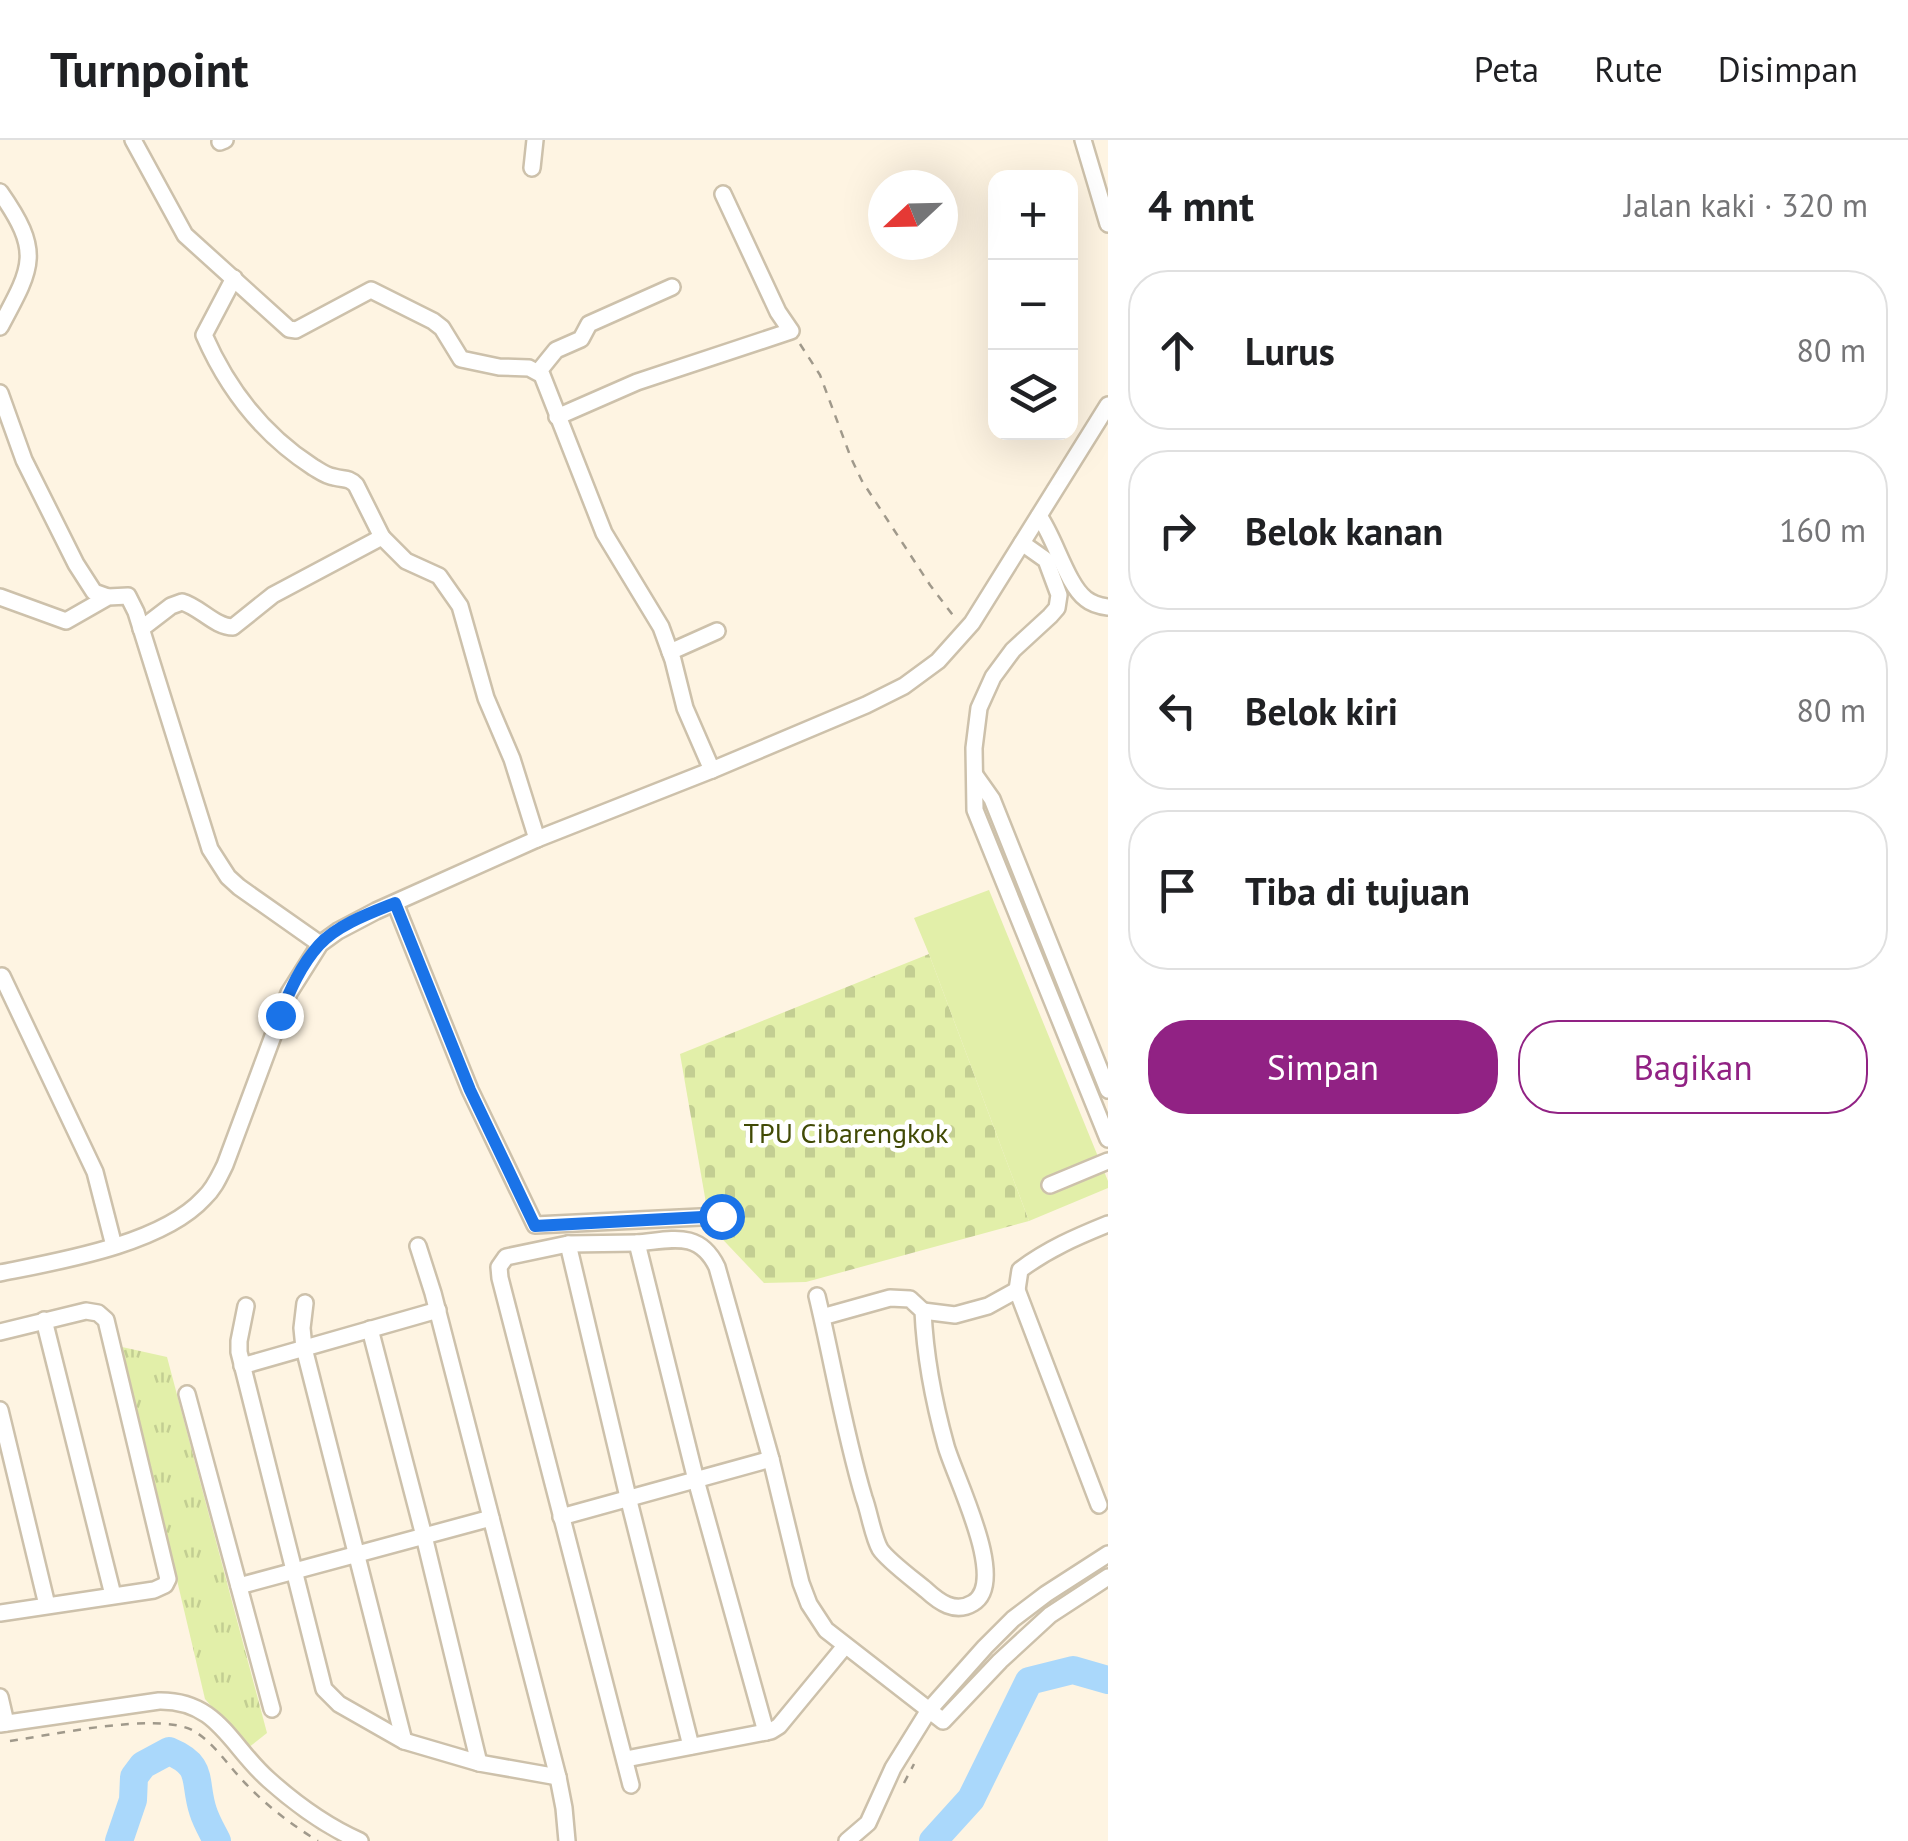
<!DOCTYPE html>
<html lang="id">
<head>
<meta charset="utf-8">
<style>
  body { margin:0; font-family:"PT Sans",sans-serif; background:#f2f2f2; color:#202124 }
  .controls { position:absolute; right:30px; top:30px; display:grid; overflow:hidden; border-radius:20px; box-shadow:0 10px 40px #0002 }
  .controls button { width:90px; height:90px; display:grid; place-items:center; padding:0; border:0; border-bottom:2px solid #e0e0e0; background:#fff; color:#202124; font:50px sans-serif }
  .compass { position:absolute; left:868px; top:30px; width:90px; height:90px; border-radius:50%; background:#fff; box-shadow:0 10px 40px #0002; rotate:248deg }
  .stop { position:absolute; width:30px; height:30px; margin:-22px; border:8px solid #1a73e8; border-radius:50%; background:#fff }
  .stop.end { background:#1a73e8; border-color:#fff; box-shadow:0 2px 10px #0008 }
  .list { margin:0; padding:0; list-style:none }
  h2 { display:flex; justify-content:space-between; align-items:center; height:130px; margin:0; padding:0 40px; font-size:42px }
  h2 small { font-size:32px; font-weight:400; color:#757577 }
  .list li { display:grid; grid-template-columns:65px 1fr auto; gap:30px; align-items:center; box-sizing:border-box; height:160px; margin:0 20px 20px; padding:0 20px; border:2px solid #e0e0e0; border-radius:40px }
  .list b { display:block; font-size:38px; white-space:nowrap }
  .list em { font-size:32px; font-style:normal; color:#757577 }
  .actions { display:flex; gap:20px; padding:30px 40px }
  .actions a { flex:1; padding:22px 0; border:2px solid #912284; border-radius:40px; text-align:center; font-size:35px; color:#912284 }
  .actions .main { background:#912284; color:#fff }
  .icon { flex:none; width:55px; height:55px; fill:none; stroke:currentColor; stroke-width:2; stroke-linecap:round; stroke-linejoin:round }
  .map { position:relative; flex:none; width:1108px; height:1701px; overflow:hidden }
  header { display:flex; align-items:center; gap:60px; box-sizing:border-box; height:140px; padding:0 50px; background:#fff; border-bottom:2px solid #e0e0e0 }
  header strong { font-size:48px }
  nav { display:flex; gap:55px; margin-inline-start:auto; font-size:35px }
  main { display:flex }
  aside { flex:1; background:#fff }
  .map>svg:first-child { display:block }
  .grass { fill:url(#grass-tufts) }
  .cemetery { fill:url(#cemetery-stones) }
  .pitch { fill:#e2efa9 }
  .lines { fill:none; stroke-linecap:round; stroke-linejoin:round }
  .river { stroke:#aad8fb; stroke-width:28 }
  .minor-casing { stroke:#cdc1ab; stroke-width:20 }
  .path { stroke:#a0998b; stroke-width:2.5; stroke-dasharray:8 8; stroke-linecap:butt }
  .minor { stroke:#fff; stroke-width:15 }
  .route { stroke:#1a73e8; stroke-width:12 }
  .labels { text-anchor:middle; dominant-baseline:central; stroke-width:9; stroke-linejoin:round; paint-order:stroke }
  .park-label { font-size:28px; fill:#414a05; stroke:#fff }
</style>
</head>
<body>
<header>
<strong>Turnpoint</strong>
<nav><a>Peta</a><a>Rute</a><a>Disimpan</a></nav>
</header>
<main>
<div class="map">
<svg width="1108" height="1701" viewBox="0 0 1108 1701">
  <defs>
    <pattern id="grass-tufts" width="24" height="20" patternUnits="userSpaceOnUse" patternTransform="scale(2.5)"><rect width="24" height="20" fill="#e2efa9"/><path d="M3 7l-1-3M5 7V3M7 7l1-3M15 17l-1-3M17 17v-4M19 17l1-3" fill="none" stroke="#c3ce92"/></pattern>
    <pattern id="cemetery-stones" width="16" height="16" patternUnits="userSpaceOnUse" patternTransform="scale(2.5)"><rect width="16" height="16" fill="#e2efa9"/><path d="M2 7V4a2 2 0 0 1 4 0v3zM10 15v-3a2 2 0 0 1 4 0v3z" fill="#c3ce92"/></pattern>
  </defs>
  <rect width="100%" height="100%" fill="#fef4e2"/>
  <polygon class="grass" points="122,1207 167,1217 267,1593 248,1608 205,1559"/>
  <polygon class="cemetery" points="929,814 1029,1081 806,1142 764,1143 710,1086 680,914"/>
  <polygon class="pitch" points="989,750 1108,1041 1108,1048 1029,1081 929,814 914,778"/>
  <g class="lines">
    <g class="river">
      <path d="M119,1701L133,1660L134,1637L143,1625L169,1611C205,1626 193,1640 203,1671C206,1681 212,1691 217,1701"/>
      <polyline points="933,1701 971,1659 1029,1541 1073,1530 1108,1540"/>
    </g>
    <defs>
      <g id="minor">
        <polyline points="133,0 185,95 289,189 296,190 371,150 433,181 442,188 461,219 499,227 529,228 542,235 604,393 661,487 673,520 685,568 712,630"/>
        <polyline points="1083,0 1108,84"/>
        <polyline points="220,2 225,0"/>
        <polyline points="532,28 535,0"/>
        <path d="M0,52C42,112 33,126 0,187"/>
        <path d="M234,138L204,195C228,250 262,294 313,327C320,331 326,336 334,337C344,340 348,337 356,345L382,397"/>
        <polyline points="539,231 556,210 581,199 589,184 672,147"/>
        <polyline points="0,253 24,320 76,424 94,452 108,457"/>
        <polyline points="557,277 637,242 791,191 778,172 723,54"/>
        <path d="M1039,376C1055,398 1067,445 1086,459C1092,464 1100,466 1108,467"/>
        <polyline points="1022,403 1046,420 1059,455 1057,468 1050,476 1013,510 993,537 979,568 974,608 975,670 1108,999"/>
        <polyline points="0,457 66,481 108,457 128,456 136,472 210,709 228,737 239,747 320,804"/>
        <path d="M141,489L171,466L182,462C200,467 215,487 233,487L273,455L382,397L406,421L439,436L460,466L486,558L512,619L537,699"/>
        <polyline points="670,512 717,491"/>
        <polyline points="975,635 992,659 1108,950"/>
        <polyline points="395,763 470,950 535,1085 721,1076"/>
        <polyline points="0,837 2,836 95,1032 114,1106"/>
        <polyline points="1050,1045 1108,1021"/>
        <polyline points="568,1104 628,1357 691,1606"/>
        <polyline points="418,1106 433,1153 558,1637 564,1668 567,1701"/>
        <path d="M0,1133C60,1121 162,1104 204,1058C214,1049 219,1037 225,1025L289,853L320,804L338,791L376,771L537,699L712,630L866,565L904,546L938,521L972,483L1108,265"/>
        <path d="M1017,1150L1020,1130C1048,1109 1076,1097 1108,1084"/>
        <path d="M817,1156C833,1223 844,1291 864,1358C869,1371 873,1397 880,1409C887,1420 914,1440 926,1450C939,1462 955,1474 973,1463C1009,1442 955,1338 946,1306C934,1263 925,1216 923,1171L910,1159L890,1158L822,1177"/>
        <polyline points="305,1163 302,1188 304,1208 404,1601"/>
        <polyline points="246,1166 239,1201 239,1212 324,1549 339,1564 404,1601 479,1623 558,1637"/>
        <polyline points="923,1171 955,1175 988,1166 1017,1150 1099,1365"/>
        <polyline points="44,1180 113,1455"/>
        <polyline points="370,1189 424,1396 479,1623"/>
        <polyline points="0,1192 86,1171 98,1173 106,1180 168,1439 165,1445 154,1450 0,1473"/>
        <polyline points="242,1226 438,1170"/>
        <polyline points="187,1254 272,1569"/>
        <polyline points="0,1270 47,1465"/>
        <polyline points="561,1377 771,1319"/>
        <polyline points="239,1446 491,1378"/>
        <polyline points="0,1557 6,1583"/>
        <path d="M0,1584L159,1561C218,1560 230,1606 269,1640C297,1665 326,1686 360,1701"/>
        <path d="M766,1592L696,1340L637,1103C672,1100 699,1090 717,1127L771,1319L801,1443L809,1464L826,1490L943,1581L1000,1521L1050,1475L1108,1437"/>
        <polyline points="626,1619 771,1591 779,1586 845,1506"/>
        <polyline points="631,1645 500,1138 499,1127 506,1117 568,1104 637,1103"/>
        <polyline points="847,1701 868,1683 893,1628 929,1570 985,1507 1013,1479 1046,1454 1108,1414"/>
      </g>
    </defs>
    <use href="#minor" class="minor-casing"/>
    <g class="path">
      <polyline points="800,204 820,235 851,318 862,341 930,445 955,478"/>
      <path d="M10,1601C52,1595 156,1572 192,1590C213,1601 229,1627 246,1644C267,1666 292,1685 318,1701"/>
      <polyline points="904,1643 914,1624"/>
    </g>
    <use href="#minor" class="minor"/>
  </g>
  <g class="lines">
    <path class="route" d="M280,875C290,850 301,825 319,805C337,785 370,773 395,763L470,950L535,1086L721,1076"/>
  </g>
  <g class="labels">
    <g class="park-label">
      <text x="846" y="992">TPU Cibarengkok</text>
    </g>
  </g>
</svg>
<div class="controls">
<button>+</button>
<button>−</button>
<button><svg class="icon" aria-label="layers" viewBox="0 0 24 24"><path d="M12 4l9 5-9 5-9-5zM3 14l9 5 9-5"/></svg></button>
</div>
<svg class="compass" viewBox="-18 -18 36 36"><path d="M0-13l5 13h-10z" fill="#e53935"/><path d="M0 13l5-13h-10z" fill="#757577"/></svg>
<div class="stop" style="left:721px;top:1076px"></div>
<div class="stop end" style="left:280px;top:875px"></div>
</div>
<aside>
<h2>4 mnt<small>Jalan kaki · 320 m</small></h2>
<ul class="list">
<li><svg class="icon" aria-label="ahead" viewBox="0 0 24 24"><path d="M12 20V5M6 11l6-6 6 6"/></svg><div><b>Lurus</b></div><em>80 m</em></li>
<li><svg class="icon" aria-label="right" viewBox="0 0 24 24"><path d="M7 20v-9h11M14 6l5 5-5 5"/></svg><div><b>Belok kanan</b></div><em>160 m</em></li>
<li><svg class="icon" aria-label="left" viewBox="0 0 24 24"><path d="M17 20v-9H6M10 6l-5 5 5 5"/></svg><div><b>Belok kiri</b></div><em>80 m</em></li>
<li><svg class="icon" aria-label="arrive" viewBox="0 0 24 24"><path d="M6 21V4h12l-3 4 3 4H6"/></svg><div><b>Tiba di tujuan</b></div></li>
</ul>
<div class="actions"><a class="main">Simpan</a><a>Bagikan</a></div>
</aside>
</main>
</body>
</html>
